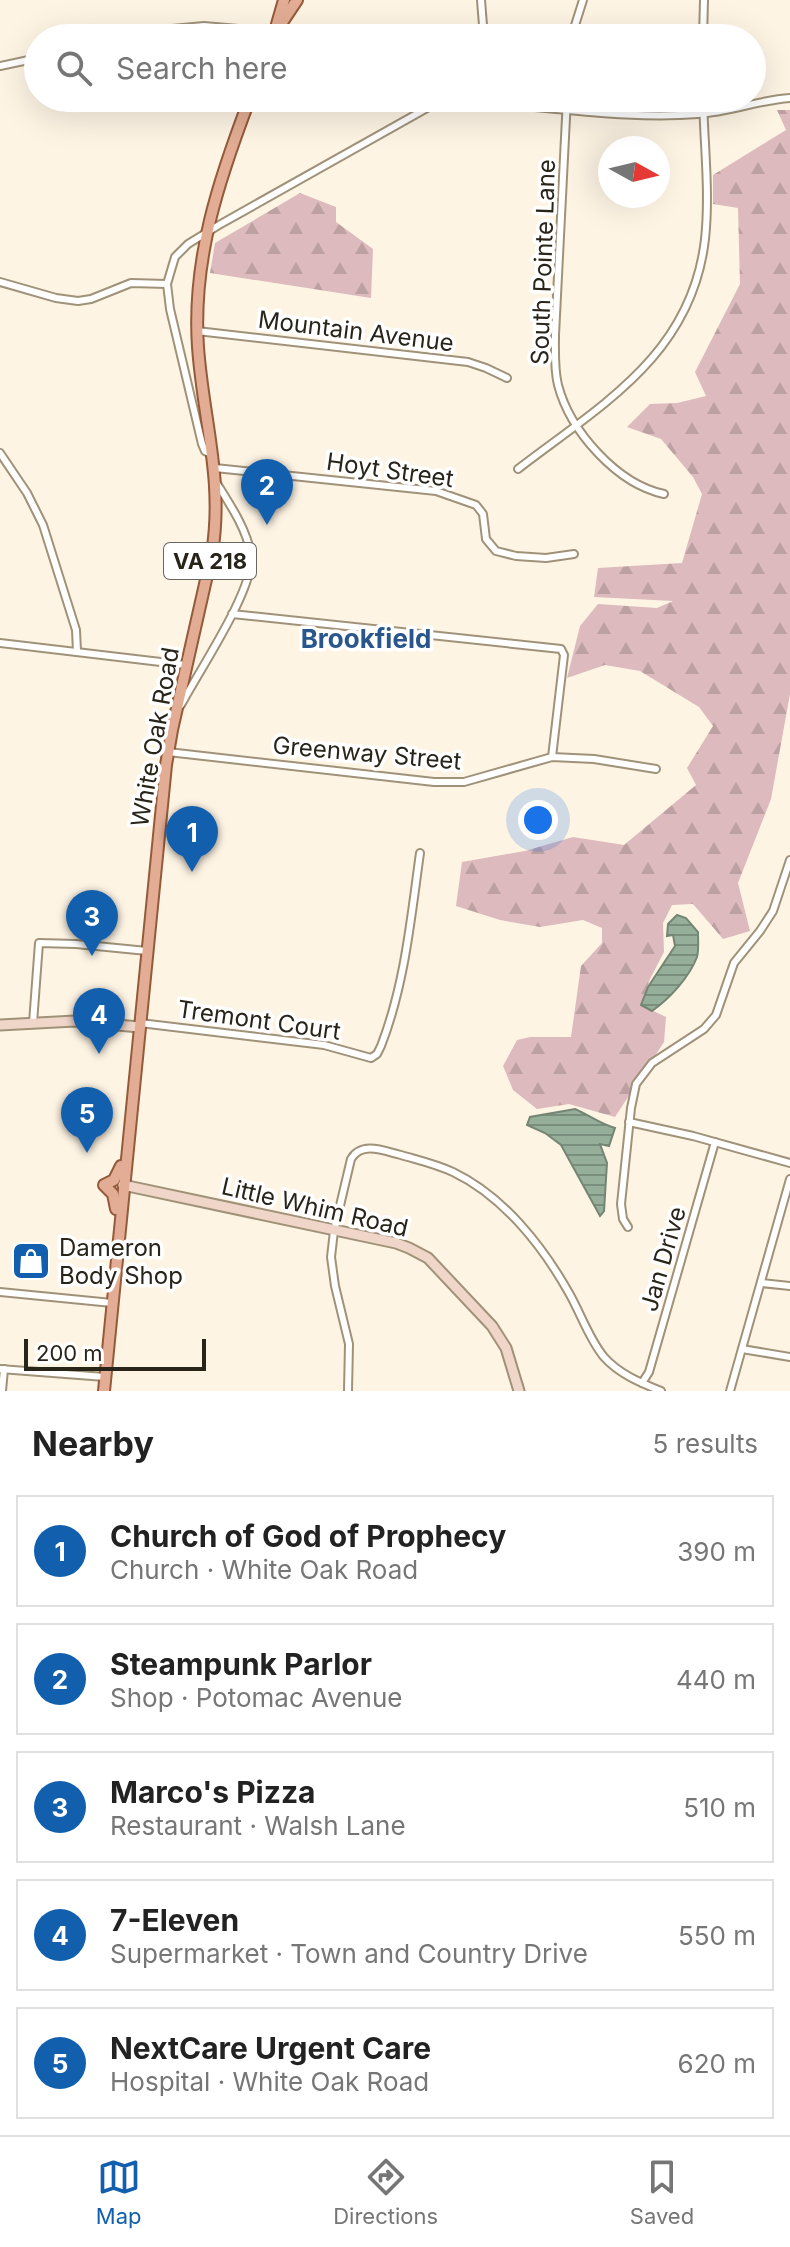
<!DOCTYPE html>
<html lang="en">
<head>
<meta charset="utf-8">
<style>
  body { margin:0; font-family:Inter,sans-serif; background:#f6f6f6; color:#222 }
  .compass { position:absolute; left:598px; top:136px; width:72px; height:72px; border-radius:50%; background:#fff; box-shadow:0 8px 32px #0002; rotate:98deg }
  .scale { position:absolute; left:24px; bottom:20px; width:182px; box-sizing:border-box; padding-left:8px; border:4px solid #29241a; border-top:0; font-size:22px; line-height:28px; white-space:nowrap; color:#29241a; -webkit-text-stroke:6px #fff; paint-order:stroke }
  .you { position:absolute; left:538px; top:820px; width:28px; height:28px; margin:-20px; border:6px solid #fff; border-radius:50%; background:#1a73e8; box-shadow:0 0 0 12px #1a73e833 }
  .badge { display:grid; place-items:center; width:52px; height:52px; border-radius:50%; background:#125fae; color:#fff; font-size:26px; font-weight:700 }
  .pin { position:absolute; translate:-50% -66px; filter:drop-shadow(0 2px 4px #0008) }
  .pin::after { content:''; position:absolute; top:42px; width:28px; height:24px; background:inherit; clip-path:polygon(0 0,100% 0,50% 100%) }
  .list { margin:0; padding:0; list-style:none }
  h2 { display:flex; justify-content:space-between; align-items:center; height:104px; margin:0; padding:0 32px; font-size:34px }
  h2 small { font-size:26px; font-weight:400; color:#767676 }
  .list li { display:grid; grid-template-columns:52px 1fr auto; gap:24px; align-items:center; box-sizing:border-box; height:112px; margin:0 16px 16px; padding:0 16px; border:2px solid #e0e0e0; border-radius:0px }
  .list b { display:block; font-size:30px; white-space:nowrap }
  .list p { margin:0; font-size:26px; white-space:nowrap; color:#767676 }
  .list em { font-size:26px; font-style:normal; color:#767676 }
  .icon { flex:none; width:44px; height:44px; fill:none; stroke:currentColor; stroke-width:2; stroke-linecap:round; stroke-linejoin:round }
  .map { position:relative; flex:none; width:790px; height:1391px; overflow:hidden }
  .search { position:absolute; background:#fff; box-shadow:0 8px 32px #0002; left:24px; right:24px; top:24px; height:88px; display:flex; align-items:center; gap:20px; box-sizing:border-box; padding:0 28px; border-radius:44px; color:#767676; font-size:30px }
  .sheet { height:744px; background:#fff }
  nav { display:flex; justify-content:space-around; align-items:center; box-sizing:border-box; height:112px; border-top:2px solid #e0e0e0; background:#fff; font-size:22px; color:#767676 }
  nav a { display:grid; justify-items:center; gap:4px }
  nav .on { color:#125fae }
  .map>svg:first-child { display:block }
  .forest { fill:url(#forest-firs) }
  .water { fill:url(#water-rules); stroke:#758574; stroke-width:2 }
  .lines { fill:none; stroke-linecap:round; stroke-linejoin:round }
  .street-casing { stroke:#a09279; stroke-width:10 }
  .secondary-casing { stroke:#a09279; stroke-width:13 }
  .primary-casing { stroke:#945a3a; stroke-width:14 }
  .street { stroke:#fff; stroke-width:6 }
  .secondary { stroke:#f0d6c9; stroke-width:9 }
  .primary { stroke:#e2ad94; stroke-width:10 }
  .labels { text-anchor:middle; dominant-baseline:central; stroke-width:7; stroke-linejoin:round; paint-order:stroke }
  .shield { fill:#fff; stroke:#69665f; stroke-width:2 }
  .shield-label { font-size:22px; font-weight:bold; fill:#29241a }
  .street-label { font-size:24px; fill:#29241a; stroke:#fff }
  .poi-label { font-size:24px; fill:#29241a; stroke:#fff; text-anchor:start }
  .neighbourhood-label { font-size:26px; font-weight:bold; fill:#29578b; stroke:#fff }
</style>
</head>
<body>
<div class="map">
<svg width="790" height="1391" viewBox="0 0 790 1391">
  <defs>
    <pattern id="forest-firs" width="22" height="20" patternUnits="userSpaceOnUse" patternTransform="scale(2)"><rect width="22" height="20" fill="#dcbabd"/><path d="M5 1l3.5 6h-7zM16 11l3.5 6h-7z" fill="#bda0a2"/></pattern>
    <pattern id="water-rules" width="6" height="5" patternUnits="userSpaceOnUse" patternTransform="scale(2)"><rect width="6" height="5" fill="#95af9a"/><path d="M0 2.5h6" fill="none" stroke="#7a8e7d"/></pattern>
  </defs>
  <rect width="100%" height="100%" fill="#fef4e4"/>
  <g class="forest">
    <polygon points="777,110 790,110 790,694 771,799 738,883 750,931 723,939 693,904 672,905 663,923 664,952 650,979 641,1005 666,1017 664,1042 615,1117 569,1104 537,1109 513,1090 503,1066 517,1040 530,1037 571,1037 581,966 602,943 602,928 583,920 540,927 500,920 456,906 462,862 525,851 573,837 624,845 696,785 687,768 713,726 699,707 640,671 605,665 567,678 580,626 598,604 657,608 673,601 594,597 598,568 682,563 702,494 693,477 661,439 627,427 650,404 677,403 706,396 695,372 740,284 738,208 713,204 713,175 786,130"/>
    <polygon points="300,193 336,207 336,222 373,249 371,298 210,273 215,243"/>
  </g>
  <g class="water">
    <path d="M677,915L686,918L698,932C698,940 699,950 697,957C689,978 669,999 652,1011L641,1005L648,987L675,946L673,935L667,936L668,924Z"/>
    <path d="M575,1109C589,1115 600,1124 615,1128L609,1146L600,1144L607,1163L604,1211L600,1216L561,1145L545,1133L527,1125L530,1117Z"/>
  </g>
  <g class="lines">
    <defs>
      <g id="street">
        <polyline points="481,0 484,38"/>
        <polyline points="131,38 172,29 204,26 275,32"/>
        <polyline points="571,38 583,0"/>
        <polyline points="703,38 704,0"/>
        <polyline points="0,66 38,58"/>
        <path d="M567,98L555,335C555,351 554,369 558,385C570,431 617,484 664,494"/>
        <path d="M512,105C574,110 637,119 698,114C730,112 759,100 790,98"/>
        <polyline points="0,282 56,298 78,301 91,299 131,283 167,284"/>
        <polyline points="197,331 468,362 486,368 507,378"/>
        <polyline points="0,453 27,493 43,525 76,630 77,652"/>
        <polyline points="213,455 205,451 202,444 170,309 167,284 175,257 188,244 219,225 445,98"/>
        <polyline points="215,468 436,491 476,505 483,514 486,539 496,551 516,556 546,558 574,554"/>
        <path d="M518,469C601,405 692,355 705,239C710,193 704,144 703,98"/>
        <polyline points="232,614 561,649 564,655 552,757"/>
        <polyline points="0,643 186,665"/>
        <path d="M181,705C198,672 255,589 251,555C247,529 229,503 216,482"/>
        <polyline points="168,752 434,782 464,782 552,757 594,759 656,769"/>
        <polyline points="33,1023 39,943 76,944 147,951"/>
        <path d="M140,1023L324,1045L371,1058L377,1054L381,1046C405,984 411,917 420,853"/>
        <polyline points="629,1122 693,1136 790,1163"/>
        <polyline points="628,1227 623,1219 621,1204 631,1108 636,1084 652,1063 704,1029 716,1015 734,963 760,931 773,911 790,860"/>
        <polyline points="761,1283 790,1286"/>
        <polyline points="0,1292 112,1303"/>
        <polyline points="742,1349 790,1357"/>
        <polyline points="0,1369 105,1377"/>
        <polyline points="642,1383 649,1372 715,1142"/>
        <polyline points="2,1391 4,1369"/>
        <path d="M348,1391L349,1344L335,1286L331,1257L334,1231L351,1159C362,1141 384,1151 401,1155C418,1160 436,1164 453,1172C503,1196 542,1245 569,1293C581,1314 589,1339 604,1357C619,1374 641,1383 661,1391"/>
        <polyline points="730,1391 790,1179"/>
      </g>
      <g id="secondary">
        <polyline points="0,1025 75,1021 139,1027"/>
        <polyline points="123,1185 396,1243 409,1248 428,1258 492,1326 506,1348 519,1391"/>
      </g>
      <g id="primary">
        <polyline points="281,24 297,0"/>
        <polyline points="273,38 284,0"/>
        <polyline points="116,1209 113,1194 104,1185 114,1180 121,1166"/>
        <path d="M104,1391L166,765L172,730L212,553C224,480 203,419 198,347C192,259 219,179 250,98"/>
      </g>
    </defs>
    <use href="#street" class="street-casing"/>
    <use href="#secondary" class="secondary-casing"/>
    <use href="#primary" class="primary-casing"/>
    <use href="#street" class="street"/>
    <use href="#secondary" class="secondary"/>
    <use href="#primary" class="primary"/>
  </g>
  <defs>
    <symbol id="shop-square" viewBox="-11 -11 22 22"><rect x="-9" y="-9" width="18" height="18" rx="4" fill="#125fae" stroke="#fff"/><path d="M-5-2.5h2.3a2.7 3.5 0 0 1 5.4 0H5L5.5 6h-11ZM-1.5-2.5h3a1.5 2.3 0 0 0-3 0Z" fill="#fff"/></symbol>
  </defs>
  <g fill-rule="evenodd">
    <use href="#shop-square" x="9" y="1239" width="44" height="44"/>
  </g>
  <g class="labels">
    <rect class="shield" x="164" y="543" width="92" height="36" rx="6"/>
    <g class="shield-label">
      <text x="210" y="561">VA 218</text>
    </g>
    <g class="street-label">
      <text transform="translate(543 262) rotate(-88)">South Pointe Lane</text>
      <text transform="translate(356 331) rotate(7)">Mountain Avenue</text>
      <text transform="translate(390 470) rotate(8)">Hoyt Street</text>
      <text transform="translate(155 737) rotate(-80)">White Oak Road</text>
      <text transform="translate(367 753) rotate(5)">Greenway Street</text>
      <text transform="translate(259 1020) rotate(8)">Tremont Court</text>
      <text transform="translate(315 1207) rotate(13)">Little Whim Road</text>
      <text transform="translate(663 1259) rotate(-74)">Jan Drive</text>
    </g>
    <g class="poi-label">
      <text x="59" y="1247">Dameron<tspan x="59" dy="28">Body Shop</tspan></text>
    </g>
    <g class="neighbourhood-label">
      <text x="366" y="638">Brookfield</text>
    </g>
  </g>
</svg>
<svg class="compass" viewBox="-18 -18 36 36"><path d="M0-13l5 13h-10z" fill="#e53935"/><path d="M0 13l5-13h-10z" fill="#767676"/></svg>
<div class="scale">200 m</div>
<div class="you"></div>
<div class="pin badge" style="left:192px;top:872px">1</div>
<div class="pin badge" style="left:267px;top:525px">2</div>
<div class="pin badge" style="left:92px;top:956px">3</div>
<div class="pin badge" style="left:99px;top:1054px">4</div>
<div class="pin badge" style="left:87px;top:1153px">5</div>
<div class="search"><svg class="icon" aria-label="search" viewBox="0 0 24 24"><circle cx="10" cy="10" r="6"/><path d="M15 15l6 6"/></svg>Search here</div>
</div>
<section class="sheet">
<h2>Nearby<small>5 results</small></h2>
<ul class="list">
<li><span class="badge">1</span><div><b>Church of God of Prophecy</b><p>Church · White Oak Road</p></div><em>390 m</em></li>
<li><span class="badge">2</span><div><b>Steampunk Parlor</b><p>Shop · Potomac Avenue</p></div><em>440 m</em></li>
<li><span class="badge">3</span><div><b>Marco's Pizza</b><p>Restaurant · Walsh Lane</p></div><em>510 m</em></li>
<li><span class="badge">4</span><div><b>7-Eleven</b><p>Supermarket · Town and Country Drive</p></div><em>550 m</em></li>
<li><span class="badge">5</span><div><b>NextCare Urgent Care</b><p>Hospital · White Oak Road</p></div><em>620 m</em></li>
</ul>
</section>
<nav>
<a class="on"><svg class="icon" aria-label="map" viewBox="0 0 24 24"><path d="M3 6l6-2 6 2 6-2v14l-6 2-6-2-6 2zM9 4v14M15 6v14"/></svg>Map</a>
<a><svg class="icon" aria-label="directions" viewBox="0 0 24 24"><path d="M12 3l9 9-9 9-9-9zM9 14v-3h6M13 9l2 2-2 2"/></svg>Directions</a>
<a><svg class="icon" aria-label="saved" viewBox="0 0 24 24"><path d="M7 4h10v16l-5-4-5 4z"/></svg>Saved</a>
</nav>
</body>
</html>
